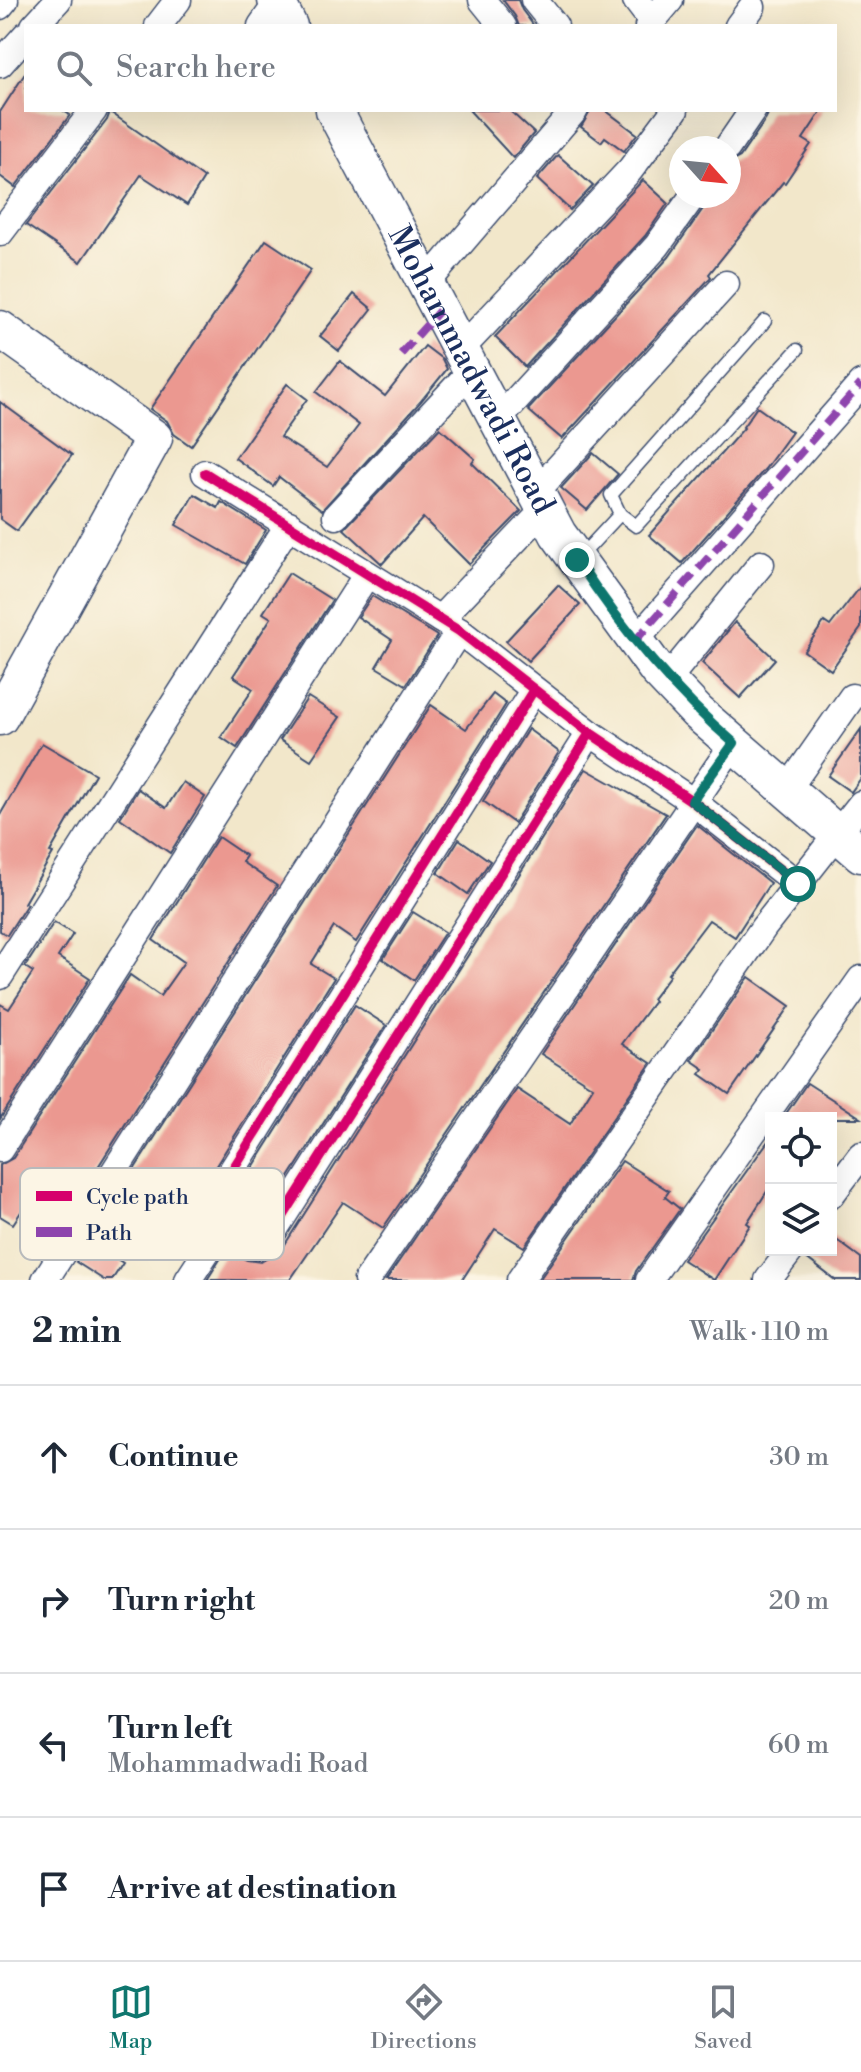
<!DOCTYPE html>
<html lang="en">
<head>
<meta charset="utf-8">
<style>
  body { margin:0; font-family:"Libre Bodoni",serif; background:#f6f6f7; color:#1f2937 }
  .controls { position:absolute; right:24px; bottom:24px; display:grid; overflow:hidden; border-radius:0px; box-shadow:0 8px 32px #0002 }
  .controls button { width:72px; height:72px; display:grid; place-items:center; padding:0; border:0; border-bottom:2px solid #e0e1e3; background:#fff; color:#1f2937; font:40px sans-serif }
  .compass { position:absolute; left:669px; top:136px; width:72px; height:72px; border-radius:50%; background:#fff; box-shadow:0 8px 32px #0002; rotate:117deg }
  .stop { position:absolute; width:24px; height:24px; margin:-18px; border:6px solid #0f766e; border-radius:50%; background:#fff }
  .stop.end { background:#0f766e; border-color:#fff; box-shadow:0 2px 8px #0008 }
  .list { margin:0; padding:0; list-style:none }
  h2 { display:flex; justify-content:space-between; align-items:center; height:104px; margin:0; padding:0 32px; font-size:34px }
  h2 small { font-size:26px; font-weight:400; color:#747a83 }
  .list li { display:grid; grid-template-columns:52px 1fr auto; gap:24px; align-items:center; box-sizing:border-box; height:144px; padding:0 32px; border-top:2px solid #e0e1e3 }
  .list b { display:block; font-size:30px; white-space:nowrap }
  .list p { margin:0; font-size:26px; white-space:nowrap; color:#747a83 }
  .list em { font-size:26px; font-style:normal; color:#747a83 }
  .icon { flex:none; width:44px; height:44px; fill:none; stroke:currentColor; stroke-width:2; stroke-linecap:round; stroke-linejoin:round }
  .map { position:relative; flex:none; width:861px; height:1280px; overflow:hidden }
  .search { position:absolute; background:#fff; box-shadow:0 8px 32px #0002; left:24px; right:24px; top:24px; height:88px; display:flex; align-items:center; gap:20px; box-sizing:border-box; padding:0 28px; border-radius:0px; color:#747a83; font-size:30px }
  .sheet { height:680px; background:#fff }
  nav { display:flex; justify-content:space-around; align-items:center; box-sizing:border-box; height:112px; border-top:2px solid #e0e1e3; background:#fff; font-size:22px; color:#747a83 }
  nav a { display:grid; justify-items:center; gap:4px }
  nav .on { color:#0f766e }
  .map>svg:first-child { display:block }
  .building { fill:#eb9890 }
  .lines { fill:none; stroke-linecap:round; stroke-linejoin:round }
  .lane-casing { stroke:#3b4b6e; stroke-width:15 }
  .street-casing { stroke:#3b4b6e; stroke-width:29 }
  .secondary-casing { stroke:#3b4b6e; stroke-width:39 }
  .lane { stroke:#fff; stroke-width:12 }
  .street { stroke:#fff; stroke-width:26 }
  .secondary { stroke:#fff; stroke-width:36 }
  .quiet { stroke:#8e44ad; stroke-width:8; stroke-dasharray:16 8; stroke-linecap:butt }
  .cycleway-casing { stroke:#fcf5e5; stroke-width:15 }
  .cycleway { stroke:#d6006c; stroke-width:10 }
  .route { stroke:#0f766e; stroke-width:10 }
  .labels { text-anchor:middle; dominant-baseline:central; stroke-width:7; stroke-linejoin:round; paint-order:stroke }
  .street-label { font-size:32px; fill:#1b2f5e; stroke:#fcf5e5 }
  .key { fill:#fcf5e5; stroke:#b8babc; stroke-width:2 }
  .key-label { font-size:22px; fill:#1b2f5e }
</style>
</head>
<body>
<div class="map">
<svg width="861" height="1280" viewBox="0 0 861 1280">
  <rect width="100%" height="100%" fill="#fcf5e5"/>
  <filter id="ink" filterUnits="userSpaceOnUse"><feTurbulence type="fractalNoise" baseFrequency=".0125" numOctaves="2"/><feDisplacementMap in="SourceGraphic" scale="16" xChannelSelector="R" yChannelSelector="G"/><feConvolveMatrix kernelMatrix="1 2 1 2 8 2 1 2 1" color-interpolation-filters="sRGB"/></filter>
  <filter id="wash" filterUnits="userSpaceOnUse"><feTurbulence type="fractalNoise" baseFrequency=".006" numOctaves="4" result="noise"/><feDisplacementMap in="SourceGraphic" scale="32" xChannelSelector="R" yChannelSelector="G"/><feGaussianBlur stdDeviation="1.8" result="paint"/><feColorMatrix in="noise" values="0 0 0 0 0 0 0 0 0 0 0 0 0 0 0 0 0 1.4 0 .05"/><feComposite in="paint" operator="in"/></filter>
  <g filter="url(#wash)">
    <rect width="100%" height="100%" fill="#f2e7ca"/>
    <g id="blocks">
      <g class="building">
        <polygon points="503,0 518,0 522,10 534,26 519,26 515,16"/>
        <polygon points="26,72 26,110 62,110 70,115 15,187 0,176 0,112"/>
        <polygon points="469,110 509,110 534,133 513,158"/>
        <polygon points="591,110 605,110 637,134 624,151 605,137 601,142 581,127"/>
        <polygon points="769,110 822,110 803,139 811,144 785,183 783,182 709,274 711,277 562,439 528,410 669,257 712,196 729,196 729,163 740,157 766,119"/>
        <polygon points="110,112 204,178 187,205 141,175 81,262 26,225 107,120"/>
        <polygon points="558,155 593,186 570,210 537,179"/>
        <polygon points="643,180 668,203 645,236 525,367 495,337"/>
        <polygon points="266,240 311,270 191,446 174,434 167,421 150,409"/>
        <polygon points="354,294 372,309 339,351 320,336"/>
        <polygon points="425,346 442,359 447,369 421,401 322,510 279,477 273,486 235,458 287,384 307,399 280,437 327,467 359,425 316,392 340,361 385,396"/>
        <polygon points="0,402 72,455 17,531 0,519"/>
        <polygon points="757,407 792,432 765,469 682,563 649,535 744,428 743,427"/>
        <polygon points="440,428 475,459 472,463 521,511 469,564 423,518 382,564 344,529"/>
        <polygon points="593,453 618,474 587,510 561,488"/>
        <polygon points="194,494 218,508 221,502 266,530 245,564 176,525"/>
        <polygon points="289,573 332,600 237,748 221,737 253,689 233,676 271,618 263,613"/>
        <polygon points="558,585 580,605 528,661 506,641"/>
        <polygon points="861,586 861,628 831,670 804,651 824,622 830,626"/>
        <polygon points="372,596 437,636 406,685 376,667 392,640 358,617"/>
        <polygon points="735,622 775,659 740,698 702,663"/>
        <polygon points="493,694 506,704 356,942 334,927 311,964 334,978 197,1196 192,1215 172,1246 140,1226 162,1192 132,1173 431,705 466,729"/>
        <polygon points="308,697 340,717 311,760 280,740"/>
        <polygon points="528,729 559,752 514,823 483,801"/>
        <polygon points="861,729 861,778 851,792 828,776"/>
        <polygon points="42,743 95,774 50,852 53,853 24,903 27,904 7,935 0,931 0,815"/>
        <polygon points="586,769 666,814 383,1228 343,1202 290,1280 207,1280 226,1250 247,1260 261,1262 282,1249"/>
        <polygon points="183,782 205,797 170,853 120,818 138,789 166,808"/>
        <polygon points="697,825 770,883 735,937 709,920 668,974 670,975 652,999 654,1001 622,1044 651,1063 524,1247 495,1229 462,1280 386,1280 517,1089 570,1124 593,1087 541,1054"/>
        <polygon points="218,837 246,856 242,862 277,886 59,1228 25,1206 13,1224 0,1216 0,1165 13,1158 130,975 160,996 184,962 153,940"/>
        <polygon points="459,839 490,861 468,894 438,873"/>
        <polygon points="413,912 445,932 414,980 383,959"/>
        <polygon points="54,922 73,934 58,957 90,978 0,1119 0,1004 9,1009 33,972 25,967"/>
        <polygon points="749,977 790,1006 729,1094 700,1074 704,1069 691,1060"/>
        <polygon points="355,1005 386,1025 256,1229 245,1224 226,1210"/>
        <polygon points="807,1083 861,1118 783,1118"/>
        <polygon points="771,1137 771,1185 747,1223 750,1225 714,1280 683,1260"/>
        <polygon points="622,1161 669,1191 665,1197 680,1209 636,1271 633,1280 539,1280"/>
        <polygon points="94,1233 108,1242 103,1250 123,1263 112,1280 104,1280 76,1262"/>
        <polygon points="831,1236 861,1258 861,1280 835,1280 805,1257 807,1250 831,1250"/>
      </g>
    </g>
  </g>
  <g filter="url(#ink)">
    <use href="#blocks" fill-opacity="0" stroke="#3b4b6e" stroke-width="2"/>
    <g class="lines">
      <defs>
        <g id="lane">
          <polyline points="620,514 636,526 797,350"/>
          <polyline points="579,558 620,514 611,495 765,321"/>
        </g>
        <g id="street">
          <polyline points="482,0 503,26"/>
          <polyline points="534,0 555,26"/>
          <polyline points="636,0 652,21"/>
          <polyline points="0,6 5,0"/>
          <polyline points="34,26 58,0"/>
          <polyline points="158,26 178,0"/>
          <polyline points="261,26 277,3"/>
          <polyline points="648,26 670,0"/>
          <polyline points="738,26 752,7"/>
          <polyline points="0,64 26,35"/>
          <polyline points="727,148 753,110"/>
          <polyline points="0,233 94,110"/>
          <polyline points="425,285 575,110"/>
          <polyline points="460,350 630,170 675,110"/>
          <polyline points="497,421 657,246 693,196"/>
          <polyline points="205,473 459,631 590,733 692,801 798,884"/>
          <polyline points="535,493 726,284"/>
          <polyline points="336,516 471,371"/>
          <polyline points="440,619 544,510"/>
          <polyline points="635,641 861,384"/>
          <polyline points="667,680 761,564"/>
          <path d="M533,691L211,1204L208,1213C216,1228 243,1244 259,1246L268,1240L590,733"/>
          <polyline points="787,790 852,697"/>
          <polyline points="0,976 289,524"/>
          <polyline points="0,1149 367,574"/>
          <polyline points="831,1195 861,1155"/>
          <polyline points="45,1280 459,631"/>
          <polyline points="188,1280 211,1245"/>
          <polyline points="367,1280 734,743"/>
          <polyline points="520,1280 764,927 861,804"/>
          <polyline points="649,1280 861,979"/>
          <polyline points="768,1280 791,1250"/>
        </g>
        <g id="secondary">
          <polyline points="276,0 289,26"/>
          <path id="s1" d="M334,110L558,534L657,670L697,712L861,854"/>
          <polyline points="0,329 154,438 0,717"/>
        </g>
      </defs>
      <use href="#lane" class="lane-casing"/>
      <use href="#street" class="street-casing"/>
      <use href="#secondary" class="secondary-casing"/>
      <use href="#lane" class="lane"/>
      <use href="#street" class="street"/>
      <use href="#secondary" class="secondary"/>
      <g class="quiet">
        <polyline points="401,354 439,311"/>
        <polyline points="635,641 861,384"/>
      </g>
      <defs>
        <g id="cycleway">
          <polyline points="205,473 459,631 590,733 692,801 798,884"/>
          <path d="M533,691L211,1204L208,1213C216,1228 243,1244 259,1246L268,1240L590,733"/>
        </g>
      </defs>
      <use href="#cycleway" class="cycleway-casing"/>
      <use href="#cycleway" class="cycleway"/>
    </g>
  </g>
  <g class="lines" filter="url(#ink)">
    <path class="route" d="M577,560C622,629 672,690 734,743L692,801L798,884"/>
  </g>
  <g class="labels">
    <g class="street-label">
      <text stroke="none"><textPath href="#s1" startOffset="294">Mohammadwadi Road</textPath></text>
    </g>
  </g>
  <rect x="20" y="1168" width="264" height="92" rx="12" class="key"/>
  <rect x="36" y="1191" width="36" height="10" fill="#d6006c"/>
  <rect x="36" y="1227" width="36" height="10" fill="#8e44ad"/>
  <g class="key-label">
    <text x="86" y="1204">Cycle path</text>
    <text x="86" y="1240">Path</text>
  </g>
</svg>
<div class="controls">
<button><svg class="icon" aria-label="locate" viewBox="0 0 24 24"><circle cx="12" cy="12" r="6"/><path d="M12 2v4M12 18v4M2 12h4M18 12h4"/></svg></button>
<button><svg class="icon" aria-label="layers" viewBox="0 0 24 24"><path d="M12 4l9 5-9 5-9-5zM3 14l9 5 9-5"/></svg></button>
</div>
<svg class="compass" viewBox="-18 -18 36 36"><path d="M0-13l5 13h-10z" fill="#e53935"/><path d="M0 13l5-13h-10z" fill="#747a83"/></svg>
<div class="stop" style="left:798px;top:884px"></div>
<div class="stop end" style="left:577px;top:560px"></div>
<div class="search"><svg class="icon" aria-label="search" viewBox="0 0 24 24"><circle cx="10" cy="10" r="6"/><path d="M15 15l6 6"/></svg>Search here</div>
</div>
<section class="sheet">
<h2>2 min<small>Walk · 110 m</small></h2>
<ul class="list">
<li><svg class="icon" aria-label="ahead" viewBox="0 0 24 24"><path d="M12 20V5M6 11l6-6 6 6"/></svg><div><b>Continue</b></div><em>30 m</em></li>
<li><svg class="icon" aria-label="right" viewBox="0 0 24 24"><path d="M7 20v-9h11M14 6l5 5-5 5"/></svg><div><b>Turn right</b></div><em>20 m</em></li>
<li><svg class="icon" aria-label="left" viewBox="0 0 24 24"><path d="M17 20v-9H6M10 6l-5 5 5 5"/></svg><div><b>Turn left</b><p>Mohammadwadi Road</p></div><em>60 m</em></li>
<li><svg class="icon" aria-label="arrive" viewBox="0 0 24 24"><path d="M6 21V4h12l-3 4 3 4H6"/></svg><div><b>Arrive at destination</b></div></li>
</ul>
</section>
<nav>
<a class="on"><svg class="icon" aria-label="map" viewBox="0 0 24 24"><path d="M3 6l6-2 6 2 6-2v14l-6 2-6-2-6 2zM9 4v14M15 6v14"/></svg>Map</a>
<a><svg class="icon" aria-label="directions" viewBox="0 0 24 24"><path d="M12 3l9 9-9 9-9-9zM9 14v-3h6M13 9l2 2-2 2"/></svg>Directions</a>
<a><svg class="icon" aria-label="saved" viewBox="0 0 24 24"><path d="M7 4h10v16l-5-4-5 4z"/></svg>Saved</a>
</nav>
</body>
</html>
